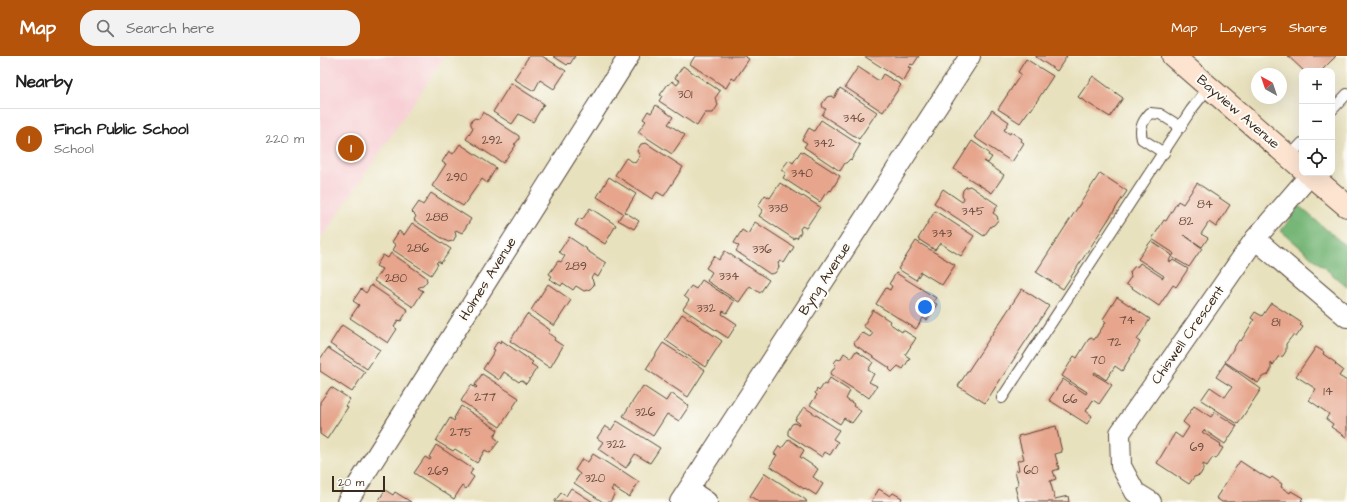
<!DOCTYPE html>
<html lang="en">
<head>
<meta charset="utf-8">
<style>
  body { margin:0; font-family:"Architects Daughter",sans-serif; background:#f2f2f2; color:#222 }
  .controls { position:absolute; right:12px; top:12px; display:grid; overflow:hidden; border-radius:8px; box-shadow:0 4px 16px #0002 }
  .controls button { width:36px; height:36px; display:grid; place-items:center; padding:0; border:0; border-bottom:1px solid #e0e0e0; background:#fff; color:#222; font:20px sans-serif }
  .compass { position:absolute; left:931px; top:12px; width:36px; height:36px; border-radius:50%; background:#fff; box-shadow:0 4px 16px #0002; rotate:320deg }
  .scale { position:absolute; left:12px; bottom:10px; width:53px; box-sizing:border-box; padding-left:4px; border:2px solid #3b2a1e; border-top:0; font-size:11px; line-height:14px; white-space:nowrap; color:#3b2a1e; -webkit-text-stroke:3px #fdfcf7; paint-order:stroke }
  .you { position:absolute; left:605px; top:251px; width:14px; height:14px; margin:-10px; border:3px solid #fff; border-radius:50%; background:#1a73e8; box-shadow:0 0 0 6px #1a73e833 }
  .badge { display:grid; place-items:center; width:26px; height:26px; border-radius:50%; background:#b45309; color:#fff; font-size:13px; font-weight:700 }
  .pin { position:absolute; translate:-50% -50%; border:2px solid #fff; box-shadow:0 1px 4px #0006 }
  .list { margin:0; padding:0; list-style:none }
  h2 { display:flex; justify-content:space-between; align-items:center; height:52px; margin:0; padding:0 16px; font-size:17px }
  h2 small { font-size:13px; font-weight:400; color:#767676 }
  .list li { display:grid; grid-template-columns:26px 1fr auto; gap:12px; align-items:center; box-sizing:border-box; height:60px; padding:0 16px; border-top:1px solid #e0e0e0 }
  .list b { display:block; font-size:15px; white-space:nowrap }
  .list p { margin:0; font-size:13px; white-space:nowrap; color:#767676 }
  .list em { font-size:13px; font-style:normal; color:#767676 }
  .icon { flex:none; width:22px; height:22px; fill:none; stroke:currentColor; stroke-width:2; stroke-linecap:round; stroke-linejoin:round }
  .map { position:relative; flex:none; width:1027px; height:446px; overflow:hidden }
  header { display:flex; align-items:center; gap:24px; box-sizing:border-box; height:56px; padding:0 20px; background:#b45309; color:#fff }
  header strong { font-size:19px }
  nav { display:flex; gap:22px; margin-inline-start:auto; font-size:14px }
  .search { width:280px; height:36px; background:#f2f2f2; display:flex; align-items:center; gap:10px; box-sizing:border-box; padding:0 14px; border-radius:16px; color:#767676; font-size:15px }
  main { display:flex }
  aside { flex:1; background:#fff }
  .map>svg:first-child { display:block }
  .built { fill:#f7cfd4 }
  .forest { fill:#76b677; stroke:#58704a }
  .building { fill:#e6a58c }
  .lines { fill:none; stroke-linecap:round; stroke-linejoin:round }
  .lane-casing { stroke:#554536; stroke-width:12 }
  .street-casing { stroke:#554536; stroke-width:22 }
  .secondary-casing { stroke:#554536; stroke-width:24 }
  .lane { stroke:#fff; stroke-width:10 }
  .street { stroke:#fff; stroke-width:20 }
  .secondary { stroke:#fde4d1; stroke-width:22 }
  .labels { text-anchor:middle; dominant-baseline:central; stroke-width:4; stroke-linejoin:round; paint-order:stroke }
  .number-label { font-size:12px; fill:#66493a }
  .street-label { font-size:14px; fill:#3b2a1e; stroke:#fdfcf7 }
</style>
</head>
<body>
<header>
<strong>Map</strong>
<div class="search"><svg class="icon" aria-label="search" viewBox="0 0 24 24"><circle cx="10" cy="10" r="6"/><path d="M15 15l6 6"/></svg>Search here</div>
<nav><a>Map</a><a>Layers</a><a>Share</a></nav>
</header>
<main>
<aside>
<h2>Nearby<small></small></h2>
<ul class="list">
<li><span class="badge">1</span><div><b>Finch Public School</b><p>School</p></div><em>220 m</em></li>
</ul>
</aside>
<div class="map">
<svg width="1027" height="446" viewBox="0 0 1027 446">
  <rect width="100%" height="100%" fill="#fdfcf7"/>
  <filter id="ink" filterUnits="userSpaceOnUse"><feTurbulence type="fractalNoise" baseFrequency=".025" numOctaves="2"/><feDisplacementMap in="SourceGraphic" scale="8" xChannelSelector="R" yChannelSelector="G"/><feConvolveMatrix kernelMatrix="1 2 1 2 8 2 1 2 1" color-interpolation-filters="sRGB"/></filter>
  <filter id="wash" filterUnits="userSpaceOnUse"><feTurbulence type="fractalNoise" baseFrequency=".012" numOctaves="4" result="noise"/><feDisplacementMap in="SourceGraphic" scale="16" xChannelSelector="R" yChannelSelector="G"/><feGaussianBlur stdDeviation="0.9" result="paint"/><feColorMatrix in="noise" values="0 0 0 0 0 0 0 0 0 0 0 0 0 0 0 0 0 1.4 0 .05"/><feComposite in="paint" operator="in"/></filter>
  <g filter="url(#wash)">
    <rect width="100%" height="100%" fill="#e8e1be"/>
    <polygon class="built" points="0,0 125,0 0,184"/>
    <polygon class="forest" points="979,150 1027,191 1027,231 961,175"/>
    <g id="blocks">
      <g class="building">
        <polygon points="209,0 222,0 246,15 234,33 220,24 214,35 194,23"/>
        <polygon points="233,0 255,0 250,8 249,7 247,9"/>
        <polygon points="375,0 424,0 429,3 415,24 412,22 406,32 370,8"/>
        <polygon points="544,0 599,0 593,9 591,8 588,11 591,12 583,25"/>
        <polygon points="716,0 747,0 737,15 716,1"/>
        <polygon points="968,0 1016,0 1001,15 984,15"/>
        <polygon points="706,3 733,20 711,54 710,53 700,67 678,53 701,18 698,16"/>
        <polygon points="363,10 400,35 395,42 398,49 393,57 385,57 377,70 339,45 342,40 340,39 348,28 349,29 352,25 357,29 360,25 355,22"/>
        <polygon points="538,11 559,25 563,18 581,29 563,56 525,31"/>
        <polygon points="773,20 803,42 790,61 758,41"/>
        <polygon points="191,27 224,48 213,66 199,58 192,68 173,56"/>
        <polygon points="520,32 557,56 539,83 502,59 506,53 503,52 502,48 507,41 511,40 514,42"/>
        <polygon points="336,49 353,61 348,68 365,79 352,98 318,76 326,65 323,63 328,55 331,57"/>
        <polygon points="672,54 689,66 684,74 690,78 691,76 702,83 701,85 704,87 692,106 654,81"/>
        <polygon points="163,56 199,80 199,83 196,87 194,88 196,89 183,107 146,83 153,72 151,69 151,65 155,62 159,63"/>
        <polygon points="501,64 540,89 531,104 530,103 526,107 525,107 520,115 484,91 487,87 482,84 489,72 494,75"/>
        <polygon points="652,85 669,97 668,99 672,101 668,107 664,105 684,119 672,137 634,113"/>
        <polygon points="326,87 363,111 344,140 337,136 332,143 295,119 306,102 315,107 320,100 317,95 321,88"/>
        <polygon points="140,88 176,112 167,127 162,123 143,150 112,130 126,108 122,106 129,95 133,98"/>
        <polygon points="481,95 520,120 511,135 510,134 506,139 505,138 500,146 463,122 466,117 461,114 469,104 473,107"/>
        <polygon points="780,117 807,135 743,233 716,216"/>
        <polygon points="289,121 316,138 305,156 319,165 314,173 298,164 303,157 277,141"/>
        <polygon points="460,127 482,141 483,140 500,151 486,172 482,170 480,173 481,176 477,182 474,181 474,183 439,160 443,154 438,150 445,139 450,142"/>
        <polygon points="877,127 910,149 896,171 889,166 881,178 888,182 882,191 864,179 882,192 869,211 852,201 854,198 852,196 832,183 844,164 846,165 858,145 863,148"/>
        <polygon points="650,130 678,149 673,157 677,160 678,164 674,169 671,170 664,180 614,147 623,133 642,146 644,142 642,139 643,134 646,131"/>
        <polygon points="111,137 151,163 142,177 136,174 135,176 136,180 133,185 128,186 94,164 96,160 92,156 99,146 103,149"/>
        <polygon points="270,152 296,169 285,188 255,169 259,162 262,164"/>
        <polygon points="615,155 654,180 641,200 620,187 615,194 598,183"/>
        <polygon points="435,166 474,191 464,207 460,205 458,207 459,211 455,217 450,218 416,195 419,190 414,187 422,174 428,178"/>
        <polygon points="92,167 131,193 121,207 118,205 116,207 118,208 111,219 73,194 76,189 72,186 79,175 84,179"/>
        <polygon points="249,181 267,193 266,194 286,207 278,221 274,218 271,222 272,223 274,229 270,233 264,235 256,230 253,234 243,227 241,230 230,223 232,220 229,218 238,205 241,206 245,200 239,196"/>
        <polygon points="596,185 635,209 622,229 601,216 596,224 578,213"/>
        <polygon points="831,185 852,199 849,205 851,206 853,204 868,213 856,231 853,229 839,250 806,228 811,221 810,216 814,211 818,210 820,207 843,222 844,220 818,203"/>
        <polygon points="405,195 449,224 440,237 430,230 419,246 387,225 392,216 386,212 394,200 399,204"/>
        <polygon points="71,197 106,221 107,225 103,230 99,231 98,232 103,235 93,251 54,225 62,213 56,210 63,199 68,202"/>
        <polygon points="576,217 616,242 613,246 617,248 607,264 603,262 596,273 556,248 566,232 570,234 572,230 569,228"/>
        <polygon points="382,224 414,245 407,257 403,255 402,258 417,268 408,282 363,253 369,244 364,240 371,230 376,233"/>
        <polygon points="228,228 251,244 234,270 211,254"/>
        <polygon points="51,229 88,254 81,265 78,264 74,271 77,273 68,287 30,262 39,249 33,245 41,233 46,237"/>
        <polygon points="702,233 729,250 665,347 638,330"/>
        <polygon points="797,241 830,263 817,284 820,286 802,315 795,310 786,324 775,316 774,318 792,329 779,348 773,344 766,355 772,360 767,368 729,344 743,323 766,338 767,336 742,320 754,300 757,302 770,281 774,284 786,266 783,263"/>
        <polygon points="951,247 982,267 980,269 983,271 976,281 973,279 966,288 966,295 963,300 958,301 953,309 951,307 951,314 948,319 942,321 938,327 905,306 919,284 921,285 934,264 931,262 935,256 942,260"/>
        <polygon points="553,254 570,265 569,267 582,276 583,274 596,282 585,299 590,302 583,313 578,310 572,316 569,313 570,312 535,289 535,288 534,287 541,277 542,278 543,277 550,281 553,277 543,270"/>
        <polygon points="207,258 230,274 228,277 235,282 234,284 243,290 230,312 190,285"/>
        <polygon points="362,258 402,285 385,311 345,284"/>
        <polygon points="22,269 60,294 47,313 10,288"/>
        <polygon points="181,284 213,306 211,308 217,312 206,328 201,324 199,326 184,316 179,324 163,313 175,294 173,293 178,285 180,287"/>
        <polygon points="343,287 385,314 368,341 326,313"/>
        <polygon points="996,291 1004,296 1003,298 1016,307 1015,308 1023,314 1019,320 1027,325 1027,379 1026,381 1011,371 1013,368 1006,363 1009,358 989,344 996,333 976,320"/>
        <polygon points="8,292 45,316 32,336 0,315 0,303"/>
        <polygon points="536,295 553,306 548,314 554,318 549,326 557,330 549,342 542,337 541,338 510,318 516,309 514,307 517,303 520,304 524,297 531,302"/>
        <polygon points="905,307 941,333 918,368 881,344 890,331 905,341 912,331 896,321"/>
        <polygon points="162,318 199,342 180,371 141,345 151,329 156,332 157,331 155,329"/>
        <polygon points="510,322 530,335 526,343 534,348 533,350 541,355 532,367 524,362 520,368 490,349 497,339 495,337 497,333 499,335 504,328 506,329"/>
        <polygon points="323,330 346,345 351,337 369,350 359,365 347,358 333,380 303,360"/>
        <polygon points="11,331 30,343 25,350 28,351 7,383 0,378 0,346"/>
        <polygon points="141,350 178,374 174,381 179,385 170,397 165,394 157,407 135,393 133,395 116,385 130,362 134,365 135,363 134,362"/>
        <polygon points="874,350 891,361 895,356 917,370 905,388 884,374 882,376 901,388 899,390 903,392 896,403 893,401 887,410 883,408 883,414 880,419 874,421 869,428 837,407 855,377 862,382 869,371 863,366"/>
        <polygon points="484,351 519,374 513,383 518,386 510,399 505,396 502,401 468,379 468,375 472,368 475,367 478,369 479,367 475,364"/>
        <polygon points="297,365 340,392 330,407 315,398 306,412 278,393 283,386 277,382 285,370 291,374"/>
        <polygon points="736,370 742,396 735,398 739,413 733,415 736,423 730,425 735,443 748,440 749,446 699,446 695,431 699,430 695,415 699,414 697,405 704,403 698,380"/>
        <polygon points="469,383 484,394 480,401 498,413 493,421 503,428 496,439 485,432 484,433 450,410 457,399 454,398 459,390 462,392"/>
        <polygon points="116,389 153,413 150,418 154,421 146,433 142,430 134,443 94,417 105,401 110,404 111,402 109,401"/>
        <polygon points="273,398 300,415 301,414 319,426 309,441 293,431 291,434 293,435 294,439 290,446 283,446 254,427 260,418 255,414 262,403 268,406"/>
        <polygon points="920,405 941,419 941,418 950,423 952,421 962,428 961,431 970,437 971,435 983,442 981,444 984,446 902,446 896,442"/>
        <polygon points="445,417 486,444 486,445 487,446 439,446 430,440"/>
        <polygon points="251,432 273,446 234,446 241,437 246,440"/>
        <polygon points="559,433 570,440 573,437 582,442 580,446 551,446"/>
        <polygon points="65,434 73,439 75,436 91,446 58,446"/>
      </g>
    </g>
  </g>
  <g filter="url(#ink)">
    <use href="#blocks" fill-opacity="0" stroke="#554536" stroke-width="1"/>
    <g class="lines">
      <defs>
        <g id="lane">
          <polyline points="1012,54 1027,38"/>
          <path d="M844,97L822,83C819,71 823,65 830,57L840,58L861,71"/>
          <polyline points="969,101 982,87"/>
          <polyline points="682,342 871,54 889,31"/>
        </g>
        <g id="street">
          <polyline points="935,183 1027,261"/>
          <polyline points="369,434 387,446"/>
          <polyline points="27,446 309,0"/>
          <polyline points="360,446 650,0"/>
          <polyline points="831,446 815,436 801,410 800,377 935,183 990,119"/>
        </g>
        <g id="secondary">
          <polyline points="853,0 982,112"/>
          <polyline points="988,117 1027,150"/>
        </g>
      </defs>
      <use href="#lane" class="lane-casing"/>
      <use href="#street" class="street-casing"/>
      <use href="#secondary" class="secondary-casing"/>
      <use href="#lane" class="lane"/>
      <use href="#street" class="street"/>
      <use href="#secondary" class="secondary"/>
    </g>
  </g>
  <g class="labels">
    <g class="number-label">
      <text x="365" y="38">301</text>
      <text x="534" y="62">346</text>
      <text x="172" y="84">292</text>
      <text x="504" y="87">342</text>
      <text x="482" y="117">340</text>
      <text x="137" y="121">290</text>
      <text x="885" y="148">84</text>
      <text x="458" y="152">338</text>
      <text x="653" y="155">345</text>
      <text x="117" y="161">288</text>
      <text x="866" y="165">82</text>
      <text x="622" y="177">343</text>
      <text x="98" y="192">286</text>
      <text x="442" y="193">336</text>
      <text x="256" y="210">289</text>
      <text x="409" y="220">334</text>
      <text x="76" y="222">280</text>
      <text x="386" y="252">332</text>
      <text x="807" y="264">74</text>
      <text x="956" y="266">81</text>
      <text x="794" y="286">72</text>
      <text x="778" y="304">70</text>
      <text x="1008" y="335">14</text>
      <text x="165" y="341">277</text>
      <text x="750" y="343">66</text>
      <text x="325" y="356">326</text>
      <text x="141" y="376">275</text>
      <text x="296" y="388">322</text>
      <text x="877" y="391">69</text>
      <text x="711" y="414">60</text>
      <text x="118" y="415">269</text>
      <text x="275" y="422">320</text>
    </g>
    <g class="street-label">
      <text transform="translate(918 56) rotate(41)">Bayview Avenue</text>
      <text transform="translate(168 223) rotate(-58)">Holmes Avenue</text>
      <text transform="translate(505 223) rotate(-57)">Byng Avenue</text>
      <text transform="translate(868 279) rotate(-55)">Chiswell Crescent</text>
    </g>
  </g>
</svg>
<div class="controls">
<button>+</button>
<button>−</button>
<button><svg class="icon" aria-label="locate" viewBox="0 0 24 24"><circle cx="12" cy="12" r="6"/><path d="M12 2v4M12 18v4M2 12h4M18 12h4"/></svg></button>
</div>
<svg class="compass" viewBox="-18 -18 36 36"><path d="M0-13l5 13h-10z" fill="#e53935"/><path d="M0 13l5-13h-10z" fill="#767676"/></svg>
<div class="scale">20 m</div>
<div class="you"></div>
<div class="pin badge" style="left:31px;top:92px">1</div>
</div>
</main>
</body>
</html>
